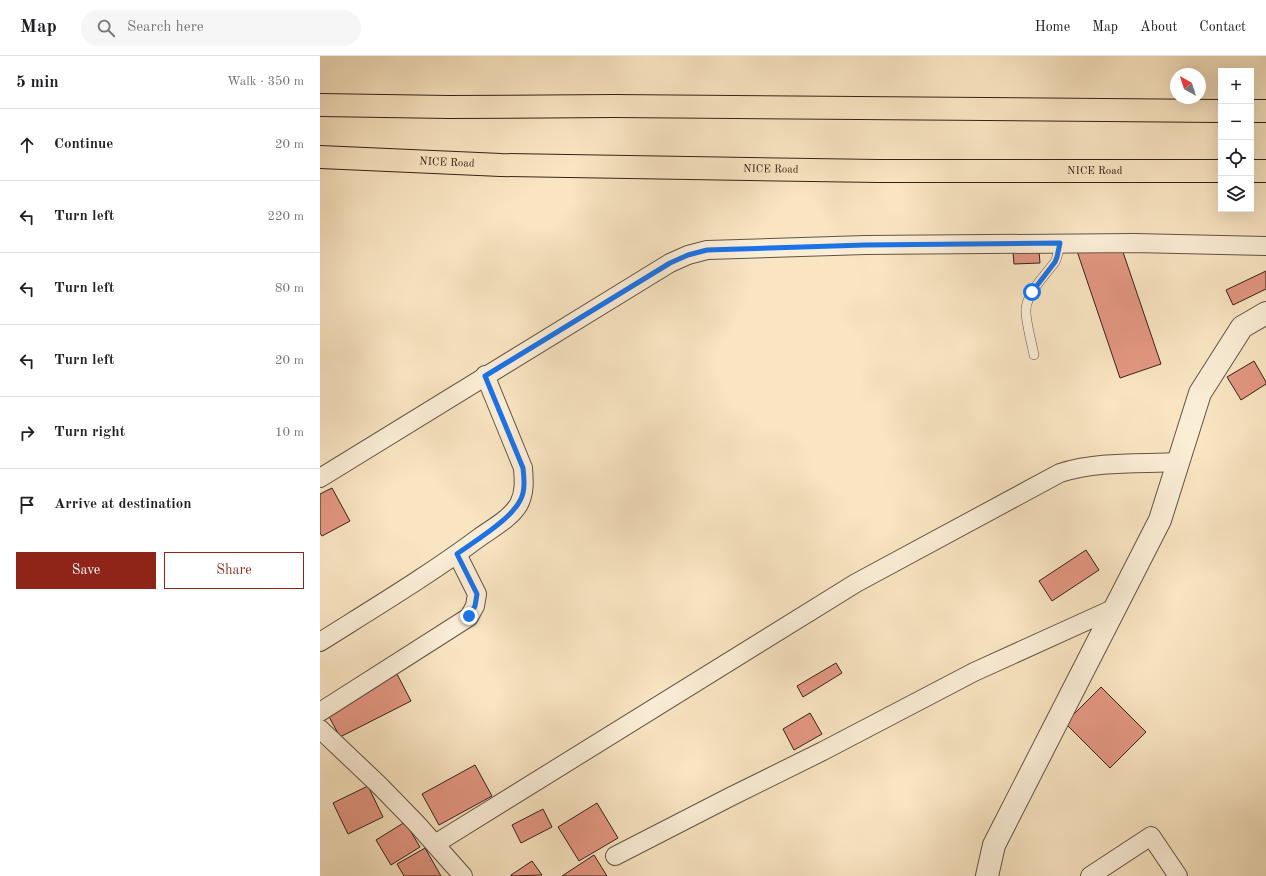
<!DOCTYPE html>
<html lang="en">
<head>
<meta charset="utf-8">
<style>
  body { margin:0; font-family:"Old Standard TT",serif; background:#f6f6f6; color:#202124 }
  .controls { position:absolute; right:12px; top:12px; display:grid; overflow:hidden; border-radius:0px; box-shadow:0 4px 16px #0002 }
  .controls button { width:36px; height:36px; display:grid; place-items:center; padding:0; border:0; border-bottom:1px solid #e0e0e0; background:#fff; color:#202124; font:20px sans-serif }
  .compass { position:absolute; left:850px; top:12px; width:36px; height:36px; border-radius:50%; background:#fff; box-shadow:0 4px 16px #0002; rotate:321deg }
  .stop { position:absolute; width:12px; height:12px; margin:-9px; border:3px solid #1a73e8; border-radius:50%; background:#fff }
  .stop.end { background:#1a73e8; border-color:#fff; box-shadow:0 1px 4px #0008 }
  .list { margin:0; padding:0; list-style:none }
  h2 { display:flex; justify-content:space-between; align-items:center; height:52px; margin:0; padding:0 16px; font-size:17px }
  h2 small { font-size:13px; font-weight:400; color:#757577 }
  .list li { display:grid; grid-template-columns:26px 1fr auto; gap:12px; align-items:center; box-sizing:border-box; height:72px; padding:0 16px; border-top:1px solid #e0e0e0 }
  .list b { display:block; font-size:15px; white-space:nowrap }
  .list em { font-size:13px; font-style:normal; color:#757577 }
  .actions { display:flex; gap:8px; padding:12px 16px }
  .actions a { flex:1; padding:9px 0; border:1px solid #8f2418; border-radius:0px; text-align:center; font-size:14px; color:#8f2418 }
  .actions .main { background:#8f2418; color:#fff }
  .icon { flex:none; width:22px; height:22px; fill:none; stroke:currentColor; stroke-width:2; stroke-linecap:round; stroke-linejoin:round }
  .map { position:relative; flex:none; width:946px; height:820px; overflow:hidden }
  header { display:flex; align-items:center; gap:24px; box-sizing:border-box; height:56px; padding:0 20px; background:#fff; border-bottom:1px solid #e0e0e0 }
  header strong { font-size:19px }
  nav { display:flex; gap:22px; margin-inline-start:auto; font-size:14px }
  .search { width:280px; height:36px; background:#f6f6f6; display:flex; align-items:center; gap:10px; box-sizing:border-box; padding:0 14px; border-radius:22px; color:#757577; font-size:15px }
  main { display:flex }
  aside { flex:1; background:#fff }
  .map>svg:first-child { display:block }
  .building { fill:#e49783; stroke:#33221a }
  .lines { fill:none; stroke-linecap:round; stroke-linejoin:round }
  .service-casing { stroke:#645344; stroke-width:10 }
  .minor-casing { stroke:#645344; stroke-width:20 }
  .tertiary-casing { stroke:#645344; stroke-width:24 }
  .motorway-casing { stroke:#33221a; stroke-width:24 }
  .service { stroke:#fbeed7; stroke-width:9 }
  .minor { stroke:#fbeed7; stroke-width:18 }
  .tertiary { stroke:#fbeed7; stroke-width:22 }
  .motorway { stroke:#f9e5c2; stroke-width:22 }
  .route { stroke:#1a73e8; stroke-width:5 }
  .labels { text-anchor:middle; dominant-baseline:central; stroke-width:3; stroke-linejoin:round; paint-order:stroke }
  .street-label { font-size:11px; fill:#33221a; stroke:#fbeed7 }
</style>
</head>
<body>
<header>
<strong>Map</strong>
<div class="search"><svg class="icon" aria-label="search" viewBox="0 0 24 24"><circle cx="10" cy="10" r="6"/><path d="M15 15l6 6"/></svg>Search here</div>
<nav><a>Home</a><a>Map</a><a>About</a><a>Contact</a></nav>
</header>
<main>
<aside>
<h2>5 min<small>Walk · 350 m</small></h2>
<ul class="list">
<li><svg class="icon" aria-label="ahead" viewBox="0 0 24 24"><path d="M12 20V5M6 11l6-6 6 6"/></svg><div><b>Continue</b></div><em>20 m</em></li>
<li><svg class="icon" aria-label="left" viewBox="0 0 24 24"><path d="M17 20v-9H6M10 6l-5 5 5 5"/></svg><div><b>Turn left</b></div><em>220 m</em></li>
<li><svg class="icon" aria-label="left" viewBox="0 0 24 24"><path d="M17 20v-9H6M10 6l-5 5 5 5"/></svg><div><b>Turn left</b></div><em>80 m</em></li>
<li><svg class="icon" aria-label="left" viewBox="0 0 24 24"><path d="M17 20v-9H6M10 6l-5 5 5 5"/></svg><div><b>Turn left</b></div><em>20 m</em></li>
<li><svg class="icon" aria-label="right" viewBox="0 0 24 24"><path d="M7 20v-9h11M14 6l5 5-5 5"/></svg><div><b>Turn right</b></div><em>10 m</em></li>
<li><svg class="icon" aria-label="arrive" viewBox="0 0 24 24"><path d="M6 21V4h12l-3 4 3 4H6"/></svg><div><b>Arrive at destination</b></div></li>
</ul>
<div class="actions"><a class="main">Save</a><a>Share</a></div>
</aside>
<div class="map">
<svg width="946" height="820" viewBox="0 0 946 820">
  <rect width="100%" height="100%" fill="#f9e5c2"/>
  <filter id="stains"><feTurbulence type="fractalNoise" baseFrequency=".005" numOctaves="4"/><feColorMatrix values="0 0 0 0 .2 0 0 0 0 .09 0 0 0 0 .02 0 0 0 .5 -.17"/></filter>
  <radialGradient id="worn" r=".72"><stop offset=".6" stop-color="#630" stop-opacity="0"/><stop offset="1" stop-color="#630" stop-opacity=".3"/></radialGradient>
  <g class="building">
    <polygon points="719,195 720,207 694,208 693,196"/>
    <polygon points="757,195 803,196 841,308 800,322"/>
    <polygon points="946,215 946,233 913,249 906,234"/>
    <polygon points="934,305 946,326 946,328 921,344 907,321"/>
    <polygon points="12,432 30,465 2,480 0,477 0,438"/>
    <polygon points="766,494 779,514 732,545 719,525"/>
    <polygon points="516,607 522,617 483,641 477,630"/>
    <polygon points="77,618 91,645 20,681 6,655"/>
    <polygon points="781,631 826,676 790,712 745,667"/>
    <polygon points="490,657 502,678 474,694 463,673"/>
    <polygon points="155,709 172,740 119,769 102,738"/>
    <polygon points="48,730 63,761 28,778 13,747"/>
    <polygon points="277,747 298,782 259,805 238,771"/>
    <polygon points="223,753 232,771 201,787 192,769"/>
    <polygon points="85,766 100,791 71,809 56,784"/>
    <polygon points="105,792 121,820 84,820 77,808"/>
    <polygon points="274,799 287,820 242,820"/>
    <polygon points="212,805 222,819 191,820 191,819"/>
  </g>
  <g class="lines">
    <defs>
      <path id="service" d="M714,299C712,288 705,263 706,253C707,237 726,218 735,206L737,201L740,187"/>
      <g id="minor">
        <polyline points="0,422 350,207 368,199 387,194 545,189 814,187 946,190"/>
        <path d="M0,586C54,552 109,519 160,481C174,471 191,462 199,448C205,436 204,425 203,412L165,319"/>
        <polyline points="0,656 149,561 155,550 157,538 137,498"/>
        <polyline points="0,673 59,729 96,767 143,820"/>
        <path d="M115,788L536,527L740,417C777,405 819,408 858,406"/>
        <polyline points="295,800 410,741 503,695 654,616 795,552"/>
        <polyline points="770,820 831,780 858,820"/>
      </g>
      <polyline id="tertiary" points="667,820 674,789 840,464 880,337 922,271 946,257"/>
      <g id="motorway">
        <polyline points="0,49 129,51 294,50 901,55"/>
        <polyline points="931,55 946,55"/>
        <path id="s1" d="M0,101L181,109L558,115H901"/>
        <polyline points="931,115 946,115"/>
      </g>
    </defs>
    <use href="#service" class="service-casing"/>
    <use href="#minor" class="minor-casing"/>
    <use href="#tertiary" class="tertiary-casing"/>
    <use href="#motorway" class="motorway-casing"/>
    <use href="#service" class="service"/>
    <use href="#minor" class="minor"/>
    <use href="#tertiary" class="tertiary"/>
    <use href="#motorway" class="motorway"/>
  </g>
  <g class="lines">
    <path class="route" d="M149,560L155,550L157,538L137,498C156,484 198,460 203,437C205,429 204,421 203,412L165,320L350,207L368,199L387,194L545,189L740,187L737,201L735,206L712,236"/>
  </g>
  <g class="labels">
    <g class="street-label">
      <text stroke="none"><textPath href="#s1" startOffset="127">NICE Road</textPath></text>
      <text stroke="none"><textPath href="#s1" startOffset="451">NICE Road</textPath></text>
      <text stroke="none"><textPath href="#s1" startOffset="775">NICE Road</textPath></text>
    </g>
  </g>
  <rect width="100%" height="100%" filter="url(#stains)"/>
  <rect width="100%" height="100%" fill="url(#worn)"/>
</svg>
<div class="controls">
<button>+</button>
<button>−</button>
<button><svg class="icon" aria-label="locate" viewBox="0 0 24 24"><circle cx="12" cy="12" r="6"/><path d="M12 2v4M12 18v4M2 12h4M18 12h4"/></svg></button>
<button><svg class="icon" aria-label="layers" viewBox="0 0 24 24"><path d="M12 4l9 5-9 5-9-5zM3 14l9 5 9-5"/></svg></button>
</div>
<svg class="compass" viewBox="-18 -18 36 36"><path d="M0-13l5 13h-10z" fill="#e53935"/><path d="M0 13l5-13h-10z" fill="#757577"/></svg>
<div class="stop" style="left:712px;top:236px"></div>
<div class="stop end" style="left:149px;top:560px"></div>
</div>
</main>
</body>
</html>
